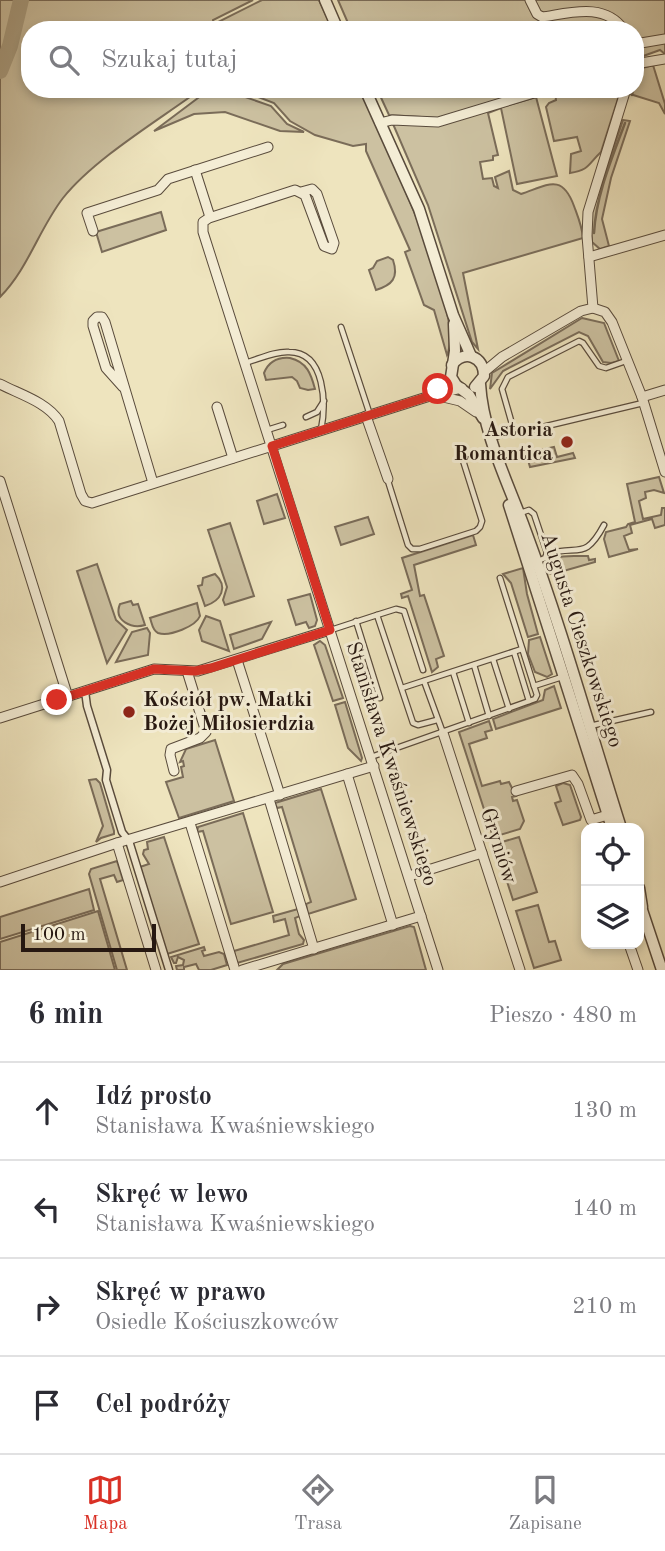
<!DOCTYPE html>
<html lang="pl">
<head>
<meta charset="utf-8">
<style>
  body { margin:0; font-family:"Old Standard TT",serif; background:#f7f7f7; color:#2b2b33 }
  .controls { position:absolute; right:21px; bottom:21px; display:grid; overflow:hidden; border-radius:14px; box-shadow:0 4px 10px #0003 }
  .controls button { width:63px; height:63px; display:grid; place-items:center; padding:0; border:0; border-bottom:2px solid #e1e1e2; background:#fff; color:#2b2b33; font:35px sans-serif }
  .scale { position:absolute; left:21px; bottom:18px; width:135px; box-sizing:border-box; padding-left:7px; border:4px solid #271811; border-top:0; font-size:19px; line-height:24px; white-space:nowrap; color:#271811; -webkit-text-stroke:5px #f4edd5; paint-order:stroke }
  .stop { position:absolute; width:21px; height:21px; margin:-16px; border:5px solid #d93025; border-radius:50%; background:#fff }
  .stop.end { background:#d93025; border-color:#fff; box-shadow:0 2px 7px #0008 }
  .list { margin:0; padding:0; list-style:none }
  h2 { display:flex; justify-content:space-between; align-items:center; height:91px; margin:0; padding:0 28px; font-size:30px }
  h2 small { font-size:23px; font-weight:400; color:#7c7c81 }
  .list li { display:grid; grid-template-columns:46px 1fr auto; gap:21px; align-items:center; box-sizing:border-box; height:98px; padding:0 28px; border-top:2px solid #e1e1e2 }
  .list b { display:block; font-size:26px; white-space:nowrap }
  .list p { margin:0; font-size:23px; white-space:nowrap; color:#7c7c81 }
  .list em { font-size:23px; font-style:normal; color:#7c7c81 }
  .icon { flex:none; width:38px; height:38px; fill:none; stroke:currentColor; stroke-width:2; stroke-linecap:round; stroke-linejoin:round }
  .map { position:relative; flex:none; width:665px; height:970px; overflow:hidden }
  .search { position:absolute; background:#fff; box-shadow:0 4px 10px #0003; left:21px; right:21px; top:21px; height:77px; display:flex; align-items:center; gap:18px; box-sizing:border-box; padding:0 24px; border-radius:28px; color:#7c7c81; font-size:26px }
  .sheet { height:483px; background:#fff }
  nav { display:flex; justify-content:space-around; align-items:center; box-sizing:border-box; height:98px; border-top:2px solid #e1e1e2; background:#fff; font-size:19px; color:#7c7c81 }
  nav a { display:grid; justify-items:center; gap:4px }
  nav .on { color:#d93025 }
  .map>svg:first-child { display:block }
  .green { fill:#ccc1a1; stroke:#7a6c59; stroke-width:2 }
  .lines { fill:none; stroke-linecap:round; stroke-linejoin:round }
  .stream { stroke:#766955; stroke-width:2.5 }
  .river { stroke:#aa9f83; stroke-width:16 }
  .service-casing { stroke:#594b3c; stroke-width:7 }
  .pedestrian-casing { stroke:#594b3c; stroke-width:9 }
  .minor-casing { stroke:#594b3c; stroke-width:11 }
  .tertiary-casing { stroke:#594b3c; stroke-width:13 }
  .service { stroke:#f4edd5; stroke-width:4.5 }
  .pedestrian { stroke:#f4edd5; stroke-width:6 }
  .minor { stroke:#f4edd5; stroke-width:9 }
  .tertiary { stroke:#f4edd5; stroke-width:10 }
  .route { stroke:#d93025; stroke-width:9 }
  .poi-dot { fill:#8f2418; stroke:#f4edd5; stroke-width:2.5 }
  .labels { text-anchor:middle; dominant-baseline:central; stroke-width:6; stroke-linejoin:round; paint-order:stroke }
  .poi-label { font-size:21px; font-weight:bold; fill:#271811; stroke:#f4edd5; text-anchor:end }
  .street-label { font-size:21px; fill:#271811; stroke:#f4edd5 }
</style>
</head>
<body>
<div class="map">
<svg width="665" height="970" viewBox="0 0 665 970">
  <rect width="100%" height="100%" fill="#eee4be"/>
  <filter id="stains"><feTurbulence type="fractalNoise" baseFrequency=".00286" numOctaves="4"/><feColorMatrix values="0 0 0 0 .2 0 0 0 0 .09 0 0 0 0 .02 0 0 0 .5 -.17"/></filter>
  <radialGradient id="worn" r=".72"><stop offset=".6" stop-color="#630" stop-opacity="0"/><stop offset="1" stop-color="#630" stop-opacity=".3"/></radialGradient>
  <g class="green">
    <path d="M0,0H253L213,20L214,30H30V89H201C159,120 95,158 63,198C39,229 28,269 0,297Z"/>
    <polygon points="262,0 319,0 333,30 219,30 218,22"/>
    <polygon points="338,0 665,0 665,54 660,50 635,59 635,30 351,30"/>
    <polygon points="653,65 665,104 665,114 659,103 630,94 631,89 635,89 635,70"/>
    <polygon points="210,89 222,89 271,106 287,124 304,132 280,131 225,112 194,114 154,131"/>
    <path d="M237,89H360C381,136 467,312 447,355L434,310L424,305L405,252L410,250L366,151V144L353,146L315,135L290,121L274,103Z"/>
    <polygon points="377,89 534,89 438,118 389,115"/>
    <path d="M558,89H621L601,152C588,164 590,170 570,173L571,154L581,151L577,137L554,141L546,107L549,103L556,100L555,90Z"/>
    <path d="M536,97L557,176L517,184L501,108L488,113L498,155L493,156V160L480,162L483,179L492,178L494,186L498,188L495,177L509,171L513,190L521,194C548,185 562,173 574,206C578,217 582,226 583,238L463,273L478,349L472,342L428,205L393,124C440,124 491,111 536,97Z"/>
    <polygon points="623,120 630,121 611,178 602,219 609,246 600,249 592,242 590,218"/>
    <polygon points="161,212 166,230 102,252 96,232"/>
    <path d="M388,257L393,260C399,278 392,285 376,290L369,270L373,268L377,261Z"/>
    <polygon points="582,318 604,323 619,361 611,363 603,362 588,336 579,332 503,371 490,389 492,373"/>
    <path d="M290,358C307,362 311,374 315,389L308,390L300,388L297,381L292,377L266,380L264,373C269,361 278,357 290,358Z"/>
    <polygon points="554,447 557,457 573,453 575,458 530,467 526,453"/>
    <polygon points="659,477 664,493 654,490 645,492 646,498 639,501 643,519 661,515 662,508 665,508 665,525 655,528 652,519 630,525 632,533 624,536 629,550 638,549 609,557 604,539 606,532 626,527 628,524 635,522 627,484"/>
    <polygon points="277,494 285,518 264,524 257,501"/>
    <polygon points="368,517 374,534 341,545 335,527"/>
    <polygon points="230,523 254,596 225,605 223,600 227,587 208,530"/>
    <polygon points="473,535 476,545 414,565 420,596 424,595 444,656 436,659 438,667 432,672 408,596 402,598 401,594 412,590 402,558"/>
    <path d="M577,556H588L589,560L595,559V562L553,574L547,573C550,555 561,556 577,556Z"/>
    <polygon points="97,564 116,620 127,630 107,663 77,571"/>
    <polygon points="523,568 527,594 538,634 528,637 511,583 503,574"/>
    <path d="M215,574C229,587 221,601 205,606L198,586L202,585L203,578Z"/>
    <polygon points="310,594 317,620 315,626 309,628 306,622 296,625 288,600"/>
    <path d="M131,601L133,605L138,604L145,625C132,629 113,621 120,604Z"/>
    <path d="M197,603L200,616C196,626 170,637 158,633C152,630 152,623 150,618Z"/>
    <polygon points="206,616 220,621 229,651 202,641 199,630"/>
    <polygon points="271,622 262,639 234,649 230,635"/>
    <polygon points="147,628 150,633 148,655 116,662 132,632"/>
    <polygon points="540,637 552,674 547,677 535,672 528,654 529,640"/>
    <polygon points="320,641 325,645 343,698 333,701 314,645"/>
    <polygon points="554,686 561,708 496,729 493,719 543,700 545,690"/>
    <polygon points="345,702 362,758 361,761 348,748 335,705"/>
    <polygon points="489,721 492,730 485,732 487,738 469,744 482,786 500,781 501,784 509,782 516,796 512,797 513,801 517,800 524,821 520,829 493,837 459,732"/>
    <polygon points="215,740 234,801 179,818 166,782 183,777 181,767 184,766 183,761 180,762 186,749"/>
    <polygon points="96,779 100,783 114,831 114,834 101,838 96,842 103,826 89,780"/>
    <polygon points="563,783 570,785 581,817 580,820 563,825 555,803 561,801 556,786"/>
    <polygon points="321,789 356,899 308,914 306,904 311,902 282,807 277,808 275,803"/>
    <polygon points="243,813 273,912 231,924 203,831 197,832 198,827"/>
    <polygon points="164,837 199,944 167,954 140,867 149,864 143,854 144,850 148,849 147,842"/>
    <polygon points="519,837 537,892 513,900 495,844"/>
    <polygon points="117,861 123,880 117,882 114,875 100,879 127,970 117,970 89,874 91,869"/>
    <polygon points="89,889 94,910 0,939 0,917"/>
    <polygon points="538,905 549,942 555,941 561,960 534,968 516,911"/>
    <polygon points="298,909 300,916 295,918 299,934 304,940 303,944 237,963 234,951 289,935 285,919 274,922 273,916"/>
    <polygon points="98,911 115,970 0,970 0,942"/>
    <polygon points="410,926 414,927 426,970 277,970 283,964"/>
    <polygon points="204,947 205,950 202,951 204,956 219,952 224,954 227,965 211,970 199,970 196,964 184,967 184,970 177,970 176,966 183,965 184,960 178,957 176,963 174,963 171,957"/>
  </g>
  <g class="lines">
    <g class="stream">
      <polyline points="635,76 636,71"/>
      <polyline points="632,95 633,89"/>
      <path d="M594,233C596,195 612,158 625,123"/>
    </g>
    <polyline class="river" points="0,71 10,46 21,0"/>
    <defs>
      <g id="service">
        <polyline points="341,327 370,415"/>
        <polyline points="626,361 606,368 599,366 583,343 579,341 508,377 502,389 514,431 530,430 643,403"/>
        <path d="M245,363C259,359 275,351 289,352C326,352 326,405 321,430"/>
        <polyline points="306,417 317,412 324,401"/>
        <polyline points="267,430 283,425"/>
        <polyline points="492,438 514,431"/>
        <polyline points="388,481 408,545 412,549 420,549 476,531 480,527 482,521 460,451"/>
        <polyline points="520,513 529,510 534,514 547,553 545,558 538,561"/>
        <path d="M547,554C579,544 584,562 604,525"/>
        <polyline points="500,578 534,686 562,677"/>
        <polyline points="377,615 396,609 404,611 423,670"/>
        <polyline points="356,621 380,698"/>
        <polyline points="331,630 377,615 413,723 418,725 437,720"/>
        <polyline points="514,652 529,701"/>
        <polyline points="493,659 509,709"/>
        <polyline points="474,665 489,716"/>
        <polyline points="453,672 469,723"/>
        <polyline points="424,681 443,733"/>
        <polyline points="402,688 522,649"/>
        <polyline points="590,726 651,712"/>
        <polyline points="371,757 535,699 537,695 534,686"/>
      </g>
      <g id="pedestrian">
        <polyline points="85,691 87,706 107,770 106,780 122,832 126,837"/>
        <polyline points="130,844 169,970"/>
      </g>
      <g id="minor">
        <path d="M530,0L537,14L542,17C570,13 605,2 624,30"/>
        <polyline points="635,44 665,39"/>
        <polyline points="635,64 665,59"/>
        <polyline points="380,123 392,120 438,122 547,89"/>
        <polyline points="195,170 210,217"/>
        <polyline points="301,192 312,189 317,194 334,243 332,249 324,246 305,195 295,190 209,218 203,222 203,232 438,970"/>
        <polyline points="93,231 87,213 158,190 168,179 268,147"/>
        <polyline points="589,257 665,235"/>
        <polyline points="593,308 605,312 612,322 642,397 665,472"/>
        <polyline points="484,372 502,357 581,311 593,308 587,236 588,212 626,89"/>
        <path d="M0,384C19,394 47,402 59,421L81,494L85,501L92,503L430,396L462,388"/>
        <polyline points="123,387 106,368 93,326 93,321 97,317 102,317 105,322 153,483"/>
        <polyline points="439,396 460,401 476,412"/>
        <polyline points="642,397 665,390"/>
        <polyline points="217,407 233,458"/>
        <polyline points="366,416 388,479"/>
        <polyline points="0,481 68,697"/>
        <polyline points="237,660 280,795"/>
        <polyline points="0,718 154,669 198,671 330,630"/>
        <polyline points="443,733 520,970"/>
        <polyline points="174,771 170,755 171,749 200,738 206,732 187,671"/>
        <polyline points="347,774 393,925"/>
        <polyline points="516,791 572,775 578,784 591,820 611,814"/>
        <polyline points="269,799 314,949"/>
        <polyline points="190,823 235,970"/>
        <polyline points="117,843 156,970"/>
        <polyline points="409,876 482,853"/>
        <polyline points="0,882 117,843 374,766"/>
        <polyline points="629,944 638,970"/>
        <polyline points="242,970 421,916"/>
      </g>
      <g id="tertiary">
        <polyline points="325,0 338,30"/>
        <polyline points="365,89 419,209 453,315 471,356"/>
        <polyline points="454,324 455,351 451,377 456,385 469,395 483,418"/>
        <path d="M452,365C464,349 484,356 484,376L475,387"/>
        <path d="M480,384C483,435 509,484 526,532C562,629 590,730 621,828"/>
        <polyline points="509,505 612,828"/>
        <polyline points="639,888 642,907"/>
        <polyline points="639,901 662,970"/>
      </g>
    </defs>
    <use href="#service" class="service-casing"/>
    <use href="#pedestrian" class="pedestrian-casing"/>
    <use href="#minor" class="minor-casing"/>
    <use href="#tertiary" class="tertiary-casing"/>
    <use href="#service" class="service"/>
    <use href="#pedestrian" class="pedestrian"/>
    <use href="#minor" class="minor"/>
    <use href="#tertiary" class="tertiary"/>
  </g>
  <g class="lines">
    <polyline class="route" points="57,700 154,669 195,671 211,668 330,630 272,446 430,396 438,389"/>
  </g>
  <g class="poi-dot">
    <circle cx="567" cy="442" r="7"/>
    <circle cx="129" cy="712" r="7"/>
  </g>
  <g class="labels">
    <g class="poi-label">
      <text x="553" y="430">Astoria<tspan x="553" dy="24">Romantica</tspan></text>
      <text x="143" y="700" text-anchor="start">Kościół pw. Matki<tspan x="143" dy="24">Bożej Miłosierdzia</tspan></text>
    </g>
    <g class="street-label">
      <text transform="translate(581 640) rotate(72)">Augusta Cieszkowskiego</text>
      <text transform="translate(391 764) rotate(72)">Stanisława Kwaśniewskiego</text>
      <text transform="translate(498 846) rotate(72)">Gryniów</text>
    </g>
  </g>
  <rect width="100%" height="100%" filter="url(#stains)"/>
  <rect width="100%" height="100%" fill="url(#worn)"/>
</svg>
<div class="controls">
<button><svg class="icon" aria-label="locate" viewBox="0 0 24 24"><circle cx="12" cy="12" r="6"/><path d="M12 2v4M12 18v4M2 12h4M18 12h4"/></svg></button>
<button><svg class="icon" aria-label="layers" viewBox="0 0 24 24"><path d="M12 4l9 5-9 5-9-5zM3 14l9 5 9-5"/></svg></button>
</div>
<div class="scale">100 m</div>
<div class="stop" style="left:438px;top:389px"></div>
<div class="stop end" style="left:57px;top:700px"></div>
<div class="search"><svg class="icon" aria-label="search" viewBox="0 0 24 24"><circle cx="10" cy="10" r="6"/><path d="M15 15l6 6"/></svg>Szukaj tutaj</div>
</div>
<section class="sheet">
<h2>6 min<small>Pieszo · 480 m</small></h2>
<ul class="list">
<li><svg class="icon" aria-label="ahead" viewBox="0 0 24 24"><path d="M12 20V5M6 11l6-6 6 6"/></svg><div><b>Idź prosto</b><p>Stanisława Kwaśniewskiego</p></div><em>130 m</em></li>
<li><svg class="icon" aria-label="left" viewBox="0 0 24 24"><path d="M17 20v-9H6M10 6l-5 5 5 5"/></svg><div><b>Skręć w lewo</b><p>Stanisława Kwaśniewskiego</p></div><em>140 m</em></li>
<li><svg class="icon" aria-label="right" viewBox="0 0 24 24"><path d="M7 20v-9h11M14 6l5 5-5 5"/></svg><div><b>Skręć w prawo</b><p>Osiedle Kościuszkowców</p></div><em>210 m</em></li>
<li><svg class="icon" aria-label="arrive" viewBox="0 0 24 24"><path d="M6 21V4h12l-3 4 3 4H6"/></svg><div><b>Cel podróży</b></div></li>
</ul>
</section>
<nav>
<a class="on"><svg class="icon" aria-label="map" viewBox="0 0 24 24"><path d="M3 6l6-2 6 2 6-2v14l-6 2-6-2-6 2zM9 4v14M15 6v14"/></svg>Mapa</a>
<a><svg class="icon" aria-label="directions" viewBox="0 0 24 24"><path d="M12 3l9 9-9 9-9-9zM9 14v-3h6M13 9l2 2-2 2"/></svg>Trasa</a>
<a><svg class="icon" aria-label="saved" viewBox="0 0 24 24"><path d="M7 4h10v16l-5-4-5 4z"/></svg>Zapisane</a>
</nav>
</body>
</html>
